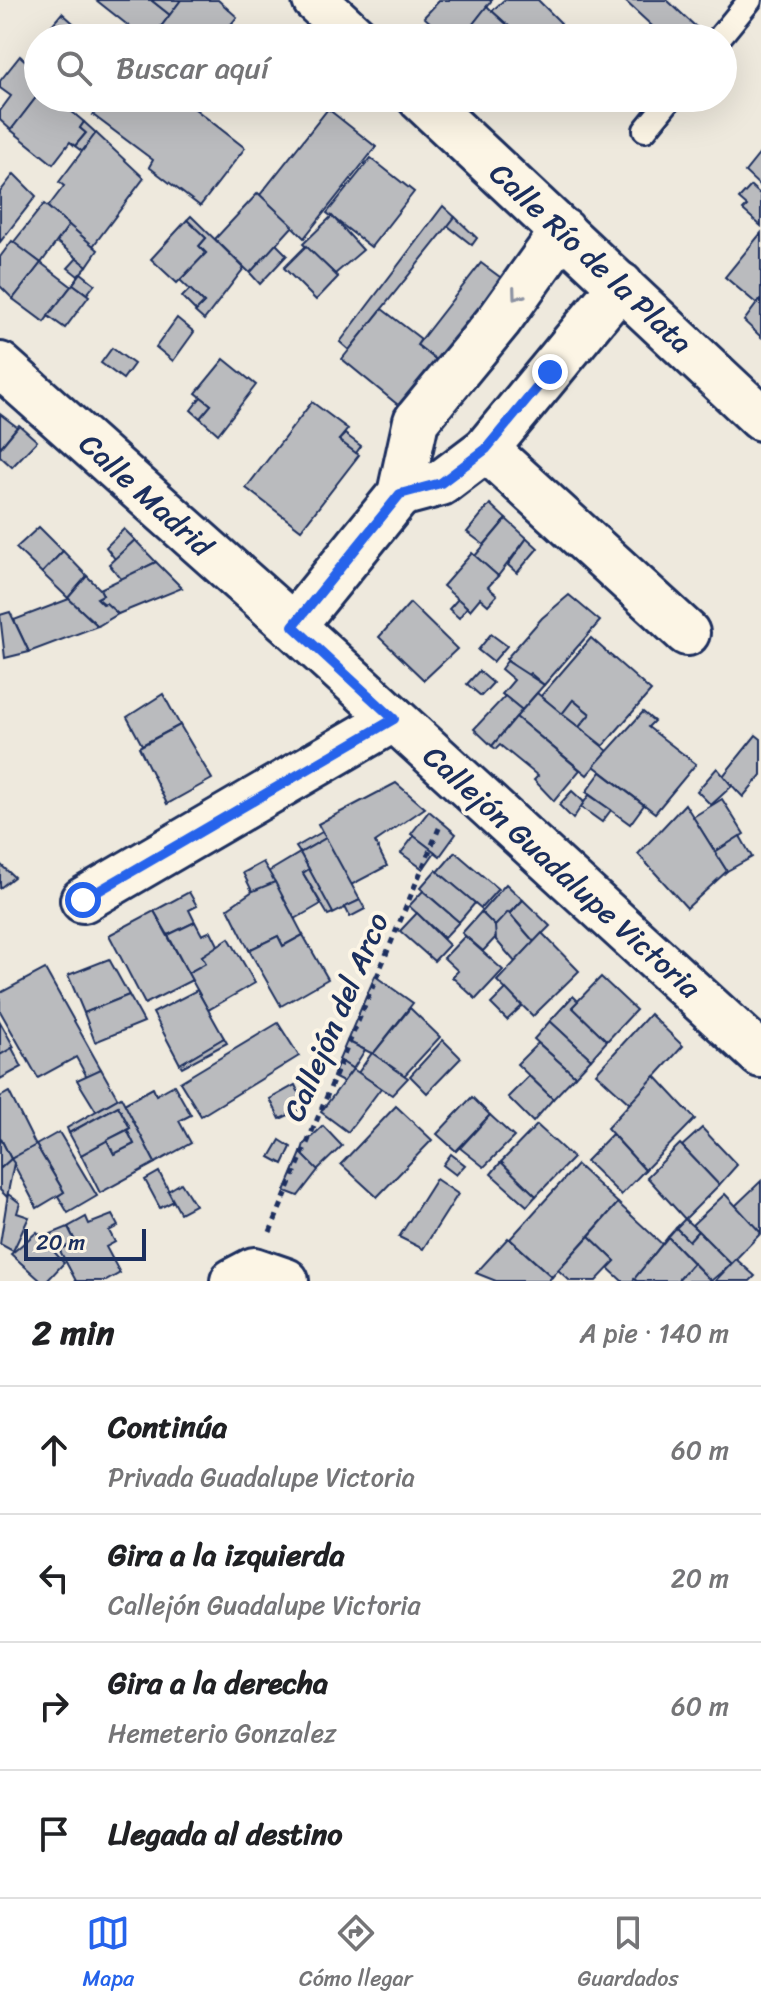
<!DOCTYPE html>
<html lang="es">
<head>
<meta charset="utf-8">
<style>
  body { margin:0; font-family:Sriracha,sans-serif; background:#f6f6f6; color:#202124 }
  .scale { position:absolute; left:24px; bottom:20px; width:122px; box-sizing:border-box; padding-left:8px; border:4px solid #1b2f5e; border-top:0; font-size:22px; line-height:28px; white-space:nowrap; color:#1b2f5e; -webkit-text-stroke:6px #fcf5e5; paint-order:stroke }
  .stop { position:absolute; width:24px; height:24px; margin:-18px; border:6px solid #2563eb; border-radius:50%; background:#fff }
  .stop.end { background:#2563eb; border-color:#fff; box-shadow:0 2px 8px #0008 }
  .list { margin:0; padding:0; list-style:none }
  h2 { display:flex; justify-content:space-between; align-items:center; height:104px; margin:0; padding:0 32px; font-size:34px }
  h2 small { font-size:26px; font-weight:400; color:#757577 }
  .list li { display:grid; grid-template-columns:52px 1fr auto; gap:24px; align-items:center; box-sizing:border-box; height:128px; padding:0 32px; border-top:2px solid #e0e0e0 }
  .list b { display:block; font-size:30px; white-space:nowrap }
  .list p { margin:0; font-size:26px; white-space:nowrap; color:#757577 }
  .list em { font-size:26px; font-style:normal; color:#757577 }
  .icon { flex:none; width:44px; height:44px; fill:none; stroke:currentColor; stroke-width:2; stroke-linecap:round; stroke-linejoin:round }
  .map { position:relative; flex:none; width:761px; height:1281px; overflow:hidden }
  .search { position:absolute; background:#fff; box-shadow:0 8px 32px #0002; left:24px; right:24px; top:24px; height:88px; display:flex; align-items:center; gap:20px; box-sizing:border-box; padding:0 28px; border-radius:44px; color:#757577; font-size:30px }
  .sheet { height:616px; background:#fff }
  nav { display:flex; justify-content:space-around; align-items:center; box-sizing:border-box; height:112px; border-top:2px solid #e0e0e0; background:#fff; font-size:22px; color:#757577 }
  nav a { display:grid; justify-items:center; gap:4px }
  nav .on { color:#2563eb }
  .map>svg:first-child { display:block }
  .building { fill:#babbbe; stroke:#1b2f5e; stroke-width:2 }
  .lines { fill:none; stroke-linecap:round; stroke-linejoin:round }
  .lane-casing { stroke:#1b2f5e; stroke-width:28 }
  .street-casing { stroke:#1b2f5e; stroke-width:50 }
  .secondary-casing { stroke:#1b2f5e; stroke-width:50 }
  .path { stroke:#1b2f5e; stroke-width:5; stroke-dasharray:6 6; stroke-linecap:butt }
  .lane { stroke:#fcf5e5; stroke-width:22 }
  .street { stroke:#fcf5e5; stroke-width:44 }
  .secondary { stroke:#fcf5e5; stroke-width:44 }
  .oneway { stroke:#8c92a2 }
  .route { stroke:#2563eb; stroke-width:10 }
  .labels { text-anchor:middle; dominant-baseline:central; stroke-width:8; stroke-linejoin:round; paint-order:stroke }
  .street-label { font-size:30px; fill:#1b2f5e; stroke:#fcf5e5 }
</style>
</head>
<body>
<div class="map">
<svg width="761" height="1281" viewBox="0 0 761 1281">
  <rect width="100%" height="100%" fill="#eee9dd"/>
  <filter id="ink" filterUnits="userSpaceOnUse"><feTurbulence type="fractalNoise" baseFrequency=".0125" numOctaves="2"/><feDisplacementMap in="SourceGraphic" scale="16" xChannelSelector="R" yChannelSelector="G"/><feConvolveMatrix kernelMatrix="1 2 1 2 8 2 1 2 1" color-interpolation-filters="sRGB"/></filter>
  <g filter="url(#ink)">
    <g class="building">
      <polygon points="96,0 151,0 170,15 152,38 144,38"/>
      <polygon points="151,0 181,0 170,15"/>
      <polygon points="181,0 218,0 237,17 220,38 163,38 157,32"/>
      <polygon points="440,0 492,0 462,38 447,38 424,17"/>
      <polygon points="504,0 538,0 561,23 545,38 522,38 492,11"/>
      <polygon points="624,0 667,0 696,27 688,38 665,38"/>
      <polygon points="487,6 492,11 522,38 462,38"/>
      <polygon points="62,13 90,38 72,38 60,27 51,38 41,38"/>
      <polygon points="230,25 245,38 220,38"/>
      <polygon points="20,56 38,72 38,95 11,130 0,120 0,111 11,96 0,88 0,81"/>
      <polygon points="38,95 67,98 64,105 84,122 80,128 86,133 75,146 70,142 53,164 11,130"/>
      <polygon points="106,98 181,98 245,148 200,206 149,167 153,160 93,115"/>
      <polygon points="328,109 376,147 304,238 260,195"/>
      <polygon points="84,122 96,133 83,152 75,146 86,133 80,128"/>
      <polygon points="96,133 144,178 93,246 48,207 64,186 59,182"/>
      <polygon points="761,152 761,187 745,172"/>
      <polygon points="371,158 414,192 371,247 327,213"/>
      <polygon points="14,174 36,196 0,242 0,192"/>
      <polygon points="751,186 761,195 761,226 743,210 747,206 739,199"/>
      <polygon points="258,193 293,226 250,273 215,239"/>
      <polygon points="44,204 69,225 41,263 13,243"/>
      <polygon points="443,206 455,217 349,350 340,342"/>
      <polygon points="191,216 244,268 204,320 195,312 204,303 180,280 206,253 199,246 206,238 187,220"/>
      <polygon points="332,216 363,250 335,274 303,244"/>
      <polygon points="455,217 477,238 472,245 448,226"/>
      <polygon points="187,220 206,238 199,246 206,253 177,283 151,259"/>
      <polygon points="69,225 98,250 87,266 57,242"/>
      <polygon points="761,233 761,298 757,304 725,277"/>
      <polygon points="12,241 41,263 13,299 0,286 0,257"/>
      <polygon points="276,244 287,255 260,284 250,273"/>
      <polygon points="306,246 338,277 316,300 284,268"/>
      <polygon points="77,258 87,266 78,276 68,268"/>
      <polygon points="41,263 71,286 44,322 13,299"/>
      <polygon points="481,263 504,280 439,362 417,345"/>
      <polygon points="81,273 95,284 87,294 73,284"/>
      <polygon points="73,284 89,296 65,328 48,316"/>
      <polygon points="190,289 204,303 196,311 182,297"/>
      <polygon points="761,298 761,337 744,321"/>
      <polygon points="382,309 421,339 417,345 439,362 403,409 342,359"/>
      <polygon points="177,318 194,332 173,361 156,347"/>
      <polygon points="112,348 134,364 123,379 101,363"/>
      <polygon points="224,359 256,385 218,434 200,418 211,405 196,393"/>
      <polygon points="201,397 211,405 200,418 191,410"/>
      <polygon points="312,402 348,429 339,440 359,455 301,530 246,488"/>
      <polygon points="0,414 17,427 0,448"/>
      <polygon points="19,425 37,441 12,467 0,456 0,448"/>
      <polygon points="345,434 361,446 356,453 339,440"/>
      <polygon points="490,504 506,519 484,545 467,532"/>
      <polygon points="506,519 527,538 498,576 475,556"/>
      <polygon points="39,527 63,551 42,573 16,548"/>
      <polygon points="124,529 135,540 115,559 106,547"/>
      <polygon points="527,538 538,548 517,573 508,565"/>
      <polygon points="135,540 156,562 122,580 109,564"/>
      <polygon points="63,551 87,576 68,598 42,573"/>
      <polygon points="472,553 498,576 488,587 497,595 488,605 480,598 470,610 443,586"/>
      <polygon points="156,562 182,588 118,614 97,598 103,595 100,589"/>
      <polygon points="87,576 100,589 103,595 97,598 103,604 106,603 118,614 98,626 68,598"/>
      <polygon points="569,595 600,621 544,685 530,673 526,677 506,659 542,618"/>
      <polygon points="69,599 98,626 29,652 14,620"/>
      <polygon points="458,599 467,607 459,618 449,609"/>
      <polygon points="410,603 457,649 424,680 379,637"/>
      <polygon points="10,612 29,652 5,658 0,615"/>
      <polygon points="491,634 507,646 493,662 478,650"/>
      <polygon points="591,638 651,691 603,746 579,727 590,714 573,700 562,714 541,696"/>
      <polygon points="507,661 544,685 522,710 502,694 514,680 501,669"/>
      <polygon points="479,671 493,683 481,696 467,684"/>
      <polygon points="537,693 608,751 587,775 516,717"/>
      <polygon points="163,694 180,725 142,745 127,717"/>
      <polygon points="505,696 522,710 492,746 474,729"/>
      <polygon points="573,700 590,714 579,727 562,714"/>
      <polygon points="643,712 654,721 648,727 696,764 655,813 594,766"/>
      <polygon points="516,717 580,770 554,801 534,780 538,776 500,745 496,749 492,746"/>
      <polygon points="180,725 212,779 167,804 139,747"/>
      <polygon points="756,735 761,739 761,775 743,797 723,776"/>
      <polygon points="717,768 732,786 711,805 697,791"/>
      <polygon points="601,772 644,805 630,824 586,792"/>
      <polygon points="396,783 425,808 375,842 387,866 351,885 318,824"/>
      <polygon points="572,791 584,802 573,819 559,805"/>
      <polygon points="589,795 611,810 602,822 581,807"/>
      <polygon points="722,799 744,834 715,852 693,817"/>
      <polygon points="685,804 727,871 687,908 638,854"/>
      <polygon points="429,811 456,834 440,856 411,834"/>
      <polygon points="322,832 326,838 300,853 296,847"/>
      <polygon points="414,836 435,852 423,869 401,853"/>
      <polygon points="740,836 752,857 727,871 715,852"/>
      <polygon points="326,838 360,900 333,914 300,853"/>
      <polygon points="455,852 498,889 481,908 438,872"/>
      <polygon points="300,853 309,869 303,873 321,904 295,919 268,872"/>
      <polygon points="263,862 275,882 253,893 243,873"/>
      <polygon points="0,864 14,877 0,888"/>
      <polygon points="309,869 333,913 328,915 303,873"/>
      <polygon points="436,870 475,903 459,922 420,888"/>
      <polygon points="275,882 303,935 283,946 278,936 249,950 228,908 253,891"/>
      <polygon points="506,884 523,900 495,926 481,912"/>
      <polygon points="423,891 459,922 444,938 409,906"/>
      <polygon points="189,892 197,906 189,910 195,922 168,935 154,911"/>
      <polygon points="360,900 365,909 350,917 345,907"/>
      <polygon points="523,900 550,926 534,942 510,914"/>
      <polygon points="154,911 192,980 145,1004 109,935"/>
      <polygon points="481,912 496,927 496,937 483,951 462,933"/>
      <polygon points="508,912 534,942 515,962 496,940 495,926"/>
      <polygon points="417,913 449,945 434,961 400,931"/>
      <polygon points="195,922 202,935 211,931 219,947 202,956 206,963 188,973 168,935"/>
      <polygon points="542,933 579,971 533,1016 497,981"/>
      <polygon points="303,935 328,979 281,1006 249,950 278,936 283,946"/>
      <polygon points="465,936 503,970 476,999 452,977 458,971 444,958"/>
      <polygon points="229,938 255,983 208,1010 188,973 206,963 202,956"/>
      <polygon points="109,959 129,995 84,1013 68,975"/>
      <polygon points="45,969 101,1069 87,1077 76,1057 38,1078 0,1011 0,993"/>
      <polygon points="375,976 413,1003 373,1054 347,1041"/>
      <polygon points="601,977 636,1010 607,1041 572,1007"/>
      <polygon points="506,989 522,1006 507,1020 491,1004"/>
      <polygon points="197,990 224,1038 180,1064 153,1013"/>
      <polygon points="129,995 144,1022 95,1042 84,1013"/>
      <polygon points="573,996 578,1001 572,1007 607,1041 591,1059 550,1021"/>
      <polygon points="410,1008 440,1037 404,1076 373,1054"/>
      <polygon points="650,1014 683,1046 630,1104 596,1073"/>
      <polygon points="550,1021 591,1059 575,1076 534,1039"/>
      <polygon points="0,1022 14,1047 0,1055"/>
      <polygon points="278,1023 299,1056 201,1116 180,1082"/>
      <polygon points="224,1038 227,1043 182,1067 180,1064"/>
      <polygon points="443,1040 461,1058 427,1093 410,1076"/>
      <polygon points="347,1041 365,1050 353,1069 339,1060"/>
      <polygon points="538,1043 575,1076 553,1099 517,1064"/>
      <polygon points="12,1048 22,1067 0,1079 0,1055"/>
      <polygon points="372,1053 408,1078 392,1095 358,1073"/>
      <polygon points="339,1060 353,1069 343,1082 333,1077"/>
      <polygon points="101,1069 118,1099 96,1111 77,1080"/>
      <polygon points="353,1069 381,1088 348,1132 321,1112"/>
      <polygon points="529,1076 553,1099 533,1122 508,1097"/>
      <polygon points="655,1076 695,1119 645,1170 607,1128"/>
      <polygon points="174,1085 191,1115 179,1121 191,1143 155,1163 124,1104 153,1088 156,1095"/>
      <polygon points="295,1085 306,1107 280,1119 270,1099"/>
      <polygon points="9,1092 36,1146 11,1159 0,1137 0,1097"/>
      <polygon points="121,1097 155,1163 100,1193 81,1155 107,1140 114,1154 134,1144 127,1130 130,1128 118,1106 69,1133 67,1128"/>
      <polygon points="472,1097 490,1115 456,1151 437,1134"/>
      <polygon points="118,1106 130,1128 81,1155 69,1133"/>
      <polygon points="396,1106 432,1140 377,1197 341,1164"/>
      <polygon points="490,1115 514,1137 484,1167 460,1148"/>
      <polygon points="537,1125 573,1158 536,1196 501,1162"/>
      <polygon points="323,1126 342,1146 317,1170 301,1153 304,1144"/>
      <polygon points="702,1128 737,1165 719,1185 682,1146"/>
      <polygon points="127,1130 134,1144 114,1154 107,1140"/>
      <polygon points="59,1132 97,1196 68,1213 58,1196 64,1192 36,1145"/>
      <polygon points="612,1134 645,1170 621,1195 586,1161"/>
      <polygon points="0,1137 11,1159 0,1169"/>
      <polygon points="280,1140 291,1147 283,1164 270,1157"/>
      <polygon points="680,1144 719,1185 685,1219 647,1177"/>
      <polygon points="36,1145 64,1192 37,1208 11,1159"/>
      <polygon points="301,1153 318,1170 298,1196 285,1191"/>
      <polygon points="451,1154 465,1165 456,1175 443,1165"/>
      <polygon points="11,1159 14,1163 7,1197 0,1190 0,1169"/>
      <polygon points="501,1162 536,1196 527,1206 491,1174"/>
      <polygon points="577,1165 618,1203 552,1277 510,1239"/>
      <polygon points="159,1172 174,1201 160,1208 145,1180"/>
      <polygon points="436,1179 458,1194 423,1249 399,1237"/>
      <polygon points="761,1181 761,1233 734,1207"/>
      <polygon points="181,1183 195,1205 180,1213 168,1191"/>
      <polygon points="8,1194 20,1203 17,1213 29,1217 13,1251 0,1244"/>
      <polygon points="725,1194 761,1233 731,1264 692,1225"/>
      <polygon points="618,1203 662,1244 633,1281 622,1281 608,1268 615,1261 589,1236"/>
      <polygon points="112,1215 118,1226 109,1231 115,1242 106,1247 120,1273 106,1281 76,1281 59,1249 76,1243 68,1227 86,1217 89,1224"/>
      <polygon points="685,1219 698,1231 689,1241 676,1228"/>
      <polygon points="68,1227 76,1243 59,1249 51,1234"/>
      <polygon points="676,1228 689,1241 698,1231 731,1264 711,1281 668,1237"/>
      <polygon points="37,1232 64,1263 47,1281 41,1281 11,1254"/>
      <polygon points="589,1236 615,1261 596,1281 570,1281 558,1270"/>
      <polygon points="668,1237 693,1263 677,1281 637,1281 634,1279"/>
      <polygon points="508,1238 552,1277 548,1281 496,1281 476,1273"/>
      <polygon points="736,1259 755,1276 750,1281 715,1281"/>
      <polygon points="693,1263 711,1281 677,1281"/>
    </g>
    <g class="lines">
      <defs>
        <g id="lane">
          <polyline points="719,38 750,0"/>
          <polyline points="645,130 671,98"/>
        </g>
        <g id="street">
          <polyline points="0,365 293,626 761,1055"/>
          <polyline points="486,449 687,633"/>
          <polyline points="400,494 441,483 486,449 621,285"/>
          <polyline points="293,626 400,494 416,421 500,319 563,231"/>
          <polyline points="83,900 394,719"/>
          <polyline points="233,1281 254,1270 286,1281"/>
        </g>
        <g id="secondary">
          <polyline points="315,0 356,38"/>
          <polyline points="420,98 761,418"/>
        </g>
      </defs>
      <use href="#lane" class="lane-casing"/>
      <use href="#street" class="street-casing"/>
      <use href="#secondary" class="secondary-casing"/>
      <polyline class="path" points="270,1232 442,821"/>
      <use href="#lane" class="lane"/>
      <use href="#street" class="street"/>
      <use href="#secondary" class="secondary"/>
    </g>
    <defs><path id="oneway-chevron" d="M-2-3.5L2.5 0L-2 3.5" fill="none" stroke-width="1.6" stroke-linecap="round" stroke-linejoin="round" transform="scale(2)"/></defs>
    <use class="oneway" href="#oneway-chevron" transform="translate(517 295) rotate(126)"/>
  </g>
  <g class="lines" filter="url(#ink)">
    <polyline class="route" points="83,900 394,719 293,626 400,494 441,483 486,449 550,372"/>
  </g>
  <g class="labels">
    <g class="street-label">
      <text transform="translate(591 258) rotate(43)">Calle Río de la Plata</text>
      <text transform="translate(146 495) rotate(42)">Calle Madrid</text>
      <text transform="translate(562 872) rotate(42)">Callejón Guadalupe Victoria</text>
      <text transform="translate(336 1017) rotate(-67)">Callejón del Arco</text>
    </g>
  </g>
</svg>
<div class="scale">20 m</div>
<div class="stop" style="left:83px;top:900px"></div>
<div class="stop end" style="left:550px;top:372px"></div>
<div class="search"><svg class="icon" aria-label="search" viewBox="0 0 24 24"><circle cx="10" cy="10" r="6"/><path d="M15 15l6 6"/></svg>Buscar aquí</div>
</div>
<section class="sheet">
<h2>2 min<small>A pie · 140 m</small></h2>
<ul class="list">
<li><svg class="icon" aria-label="ahead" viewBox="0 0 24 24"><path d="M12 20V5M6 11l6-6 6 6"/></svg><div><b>Continúa</b><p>Privada Guadalupe Victoria</p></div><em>60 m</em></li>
<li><svg class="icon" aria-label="left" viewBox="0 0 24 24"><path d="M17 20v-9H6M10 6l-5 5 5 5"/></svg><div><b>Gira a la izquierda</b><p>Callejón Guadalupe Victoria</p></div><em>20 m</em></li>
<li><svg class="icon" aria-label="right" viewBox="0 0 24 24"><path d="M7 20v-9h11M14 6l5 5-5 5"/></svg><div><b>Gira a la derecha</b><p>Hemeterio Gonzalez</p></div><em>60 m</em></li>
<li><svg class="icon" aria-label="arrive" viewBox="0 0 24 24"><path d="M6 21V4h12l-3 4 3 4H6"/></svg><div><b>Llegada al destino</b></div></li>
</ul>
</section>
<nav>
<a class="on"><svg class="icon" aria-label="map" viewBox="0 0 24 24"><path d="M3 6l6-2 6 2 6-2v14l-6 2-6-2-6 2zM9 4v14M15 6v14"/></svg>Mapa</a>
<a><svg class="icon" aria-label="directions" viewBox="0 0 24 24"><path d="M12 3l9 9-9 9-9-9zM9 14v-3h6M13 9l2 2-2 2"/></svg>Cómo llegar</a>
<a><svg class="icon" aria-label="saved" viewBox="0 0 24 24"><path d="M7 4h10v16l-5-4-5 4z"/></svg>Guardados</a>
</nav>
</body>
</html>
